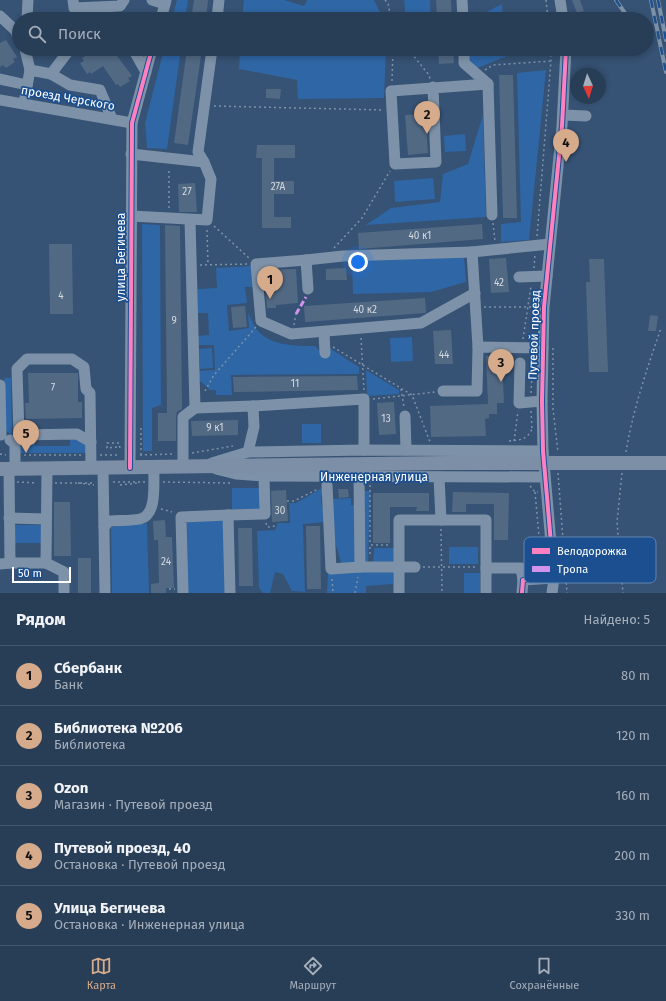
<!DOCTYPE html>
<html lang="ru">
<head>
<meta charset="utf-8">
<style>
  body { margin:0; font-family:"Fira Sans",sans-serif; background:#30455d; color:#f1f3f6 }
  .compass { position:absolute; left:570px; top:68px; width:36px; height:36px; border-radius:50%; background:#283e57; box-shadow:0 2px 6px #0003; rotate:176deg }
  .scale { position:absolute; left:12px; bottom:10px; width:59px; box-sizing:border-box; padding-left:4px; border:2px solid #fff; border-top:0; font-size:11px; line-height:14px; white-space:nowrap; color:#fff; -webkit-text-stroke:3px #1b4f8f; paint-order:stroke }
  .you { position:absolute; left:358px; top:262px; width:14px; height:14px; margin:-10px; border:3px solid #fff; border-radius:50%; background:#1a73e8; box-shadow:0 0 0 6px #1a73e833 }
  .badge { display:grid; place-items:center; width:26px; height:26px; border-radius:50%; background:#d6ab8b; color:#111; font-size:13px; font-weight:700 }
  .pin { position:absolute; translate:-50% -33px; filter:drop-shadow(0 1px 2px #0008) }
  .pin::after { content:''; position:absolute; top:21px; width:14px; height:12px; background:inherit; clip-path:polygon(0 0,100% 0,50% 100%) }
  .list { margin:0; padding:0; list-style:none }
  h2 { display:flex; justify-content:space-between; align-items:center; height:52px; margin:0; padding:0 16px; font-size:17px }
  h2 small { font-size:13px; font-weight:400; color:#a5aeba }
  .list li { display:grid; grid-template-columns:26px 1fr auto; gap:12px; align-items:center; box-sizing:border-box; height:60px; padding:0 16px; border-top:1px solid #44576d }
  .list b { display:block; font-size:15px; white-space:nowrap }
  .list p { margin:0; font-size:13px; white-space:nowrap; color:#a5aeba }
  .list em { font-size:13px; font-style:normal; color:#a5aeba }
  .icon { flex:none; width:22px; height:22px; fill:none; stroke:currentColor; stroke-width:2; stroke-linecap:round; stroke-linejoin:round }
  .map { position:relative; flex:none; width:666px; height:593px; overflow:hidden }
  .search { position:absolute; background:#283e57; box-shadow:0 2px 6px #0003; left:12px; right:12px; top:12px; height:44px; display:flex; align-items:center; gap:10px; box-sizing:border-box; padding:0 14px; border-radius:22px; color:#a5aeba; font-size:15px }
  .sheet { height:352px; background:#283e57 }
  nav { display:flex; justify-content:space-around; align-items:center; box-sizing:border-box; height:56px; border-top:1px solid #44576d; background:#283e57; font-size:11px; color:#a5aeba }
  nav a { display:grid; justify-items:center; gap:2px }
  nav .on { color:#d6ab8b }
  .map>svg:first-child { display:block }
  .green { fill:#2f66a5 }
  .building { fill:#526984 }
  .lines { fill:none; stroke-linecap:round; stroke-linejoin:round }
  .path { stroke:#7d92a8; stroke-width:1.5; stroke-dasharray:2 3; stroke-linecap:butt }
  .minor { stroke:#7d92a8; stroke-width:11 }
  .major { stroke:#7d8ea7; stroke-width:14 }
  .rail-casing { stroke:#7e92a7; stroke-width:4 }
  .rail { stroke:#1b4f8f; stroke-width:2.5; stroke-dasharray:8; stroke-linecap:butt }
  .quiet { stroke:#d193ec; stroke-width:3; stroke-dasharray:6 3; stroke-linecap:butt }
  .cycleway-casing { stroke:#1b4f8f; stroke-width:6 }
  .cycleway { stroke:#ff80c0; stroke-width:4 }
  .labels { text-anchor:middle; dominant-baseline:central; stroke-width:3.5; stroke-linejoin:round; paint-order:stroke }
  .number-label { font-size:10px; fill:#d4dae0 }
  .street-label { font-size:12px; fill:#fff; stroke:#1b4f8f }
  .key { fill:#1b4f8f; stroke:#5f84b1; stroke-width:1 }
  .key-label { font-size:11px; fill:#fff }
</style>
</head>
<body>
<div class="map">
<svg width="666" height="593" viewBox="0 0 666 593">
  <rect width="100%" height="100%" fill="#365274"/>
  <g class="green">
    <polygon points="177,0 188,0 185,19 172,19"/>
    <polygon points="244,0 284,0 304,6 307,0 374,0 383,19 242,19"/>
    <polygon points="404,0 430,0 431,19 402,19 405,11"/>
    <polygon points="502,4 503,19 486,19 486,12"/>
    <polygon points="164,49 181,49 167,149 147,148 145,123"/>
    <polygon points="240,49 386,49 384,98 298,99 297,80 239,69"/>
    <polygon points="467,49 505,49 505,57 477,68 467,58"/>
    <polygon points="546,70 529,240 501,242 501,224 521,222 517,73"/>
    <polygon points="483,115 486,217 366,225 391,208 440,202 443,174 468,164"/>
    <polygon points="465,134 466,151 445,152 444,136"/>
    <polygon points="433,178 435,199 395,202 394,181"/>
    <polygon points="142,224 160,225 161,405 152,408 152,451 143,451"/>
    <polygon points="464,256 466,282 431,292 353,294 352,261"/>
    <path d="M253,266L255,287H245L247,303L227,305L229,331L249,328L248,313C251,318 254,327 259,332C272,346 297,346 315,346L322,353L328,347L359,367V374L231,375L232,395H216V390H210L199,380L198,371L215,370L214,345H199L198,336L209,335L208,313H198L197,289L217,288L216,268Z"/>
    <polygon points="412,337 413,361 391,362 390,338"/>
    <polygon points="212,348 213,368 200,369 199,349"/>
    <polygon points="366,370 399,390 399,394 367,396"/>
    <polygon points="4,378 11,378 12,435 5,430"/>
    <rect x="302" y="424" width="19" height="19"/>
    <polygon points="70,440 81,440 87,444 87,453 19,453 21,442 35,441 35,446 70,446"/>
    <path d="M324,487C317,505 325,506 325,522L303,524L305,592L292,591L283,574L275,572L270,593H263L259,588L257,531L275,530L278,523H290L289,503H296Z"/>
    <rect x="232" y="488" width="27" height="21"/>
    <polygon points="362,491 370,491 368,563 362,563"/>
    <path d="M351,498V505L356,506V564H341C340,554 335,545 333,534C331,523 333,511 333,499Z"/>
    <polygon points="187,520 224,520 227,593 188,593"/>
    <polygon points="147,523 149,593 112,593 111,527"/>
    <polygon points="14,525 41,525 41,543 13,543"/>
    <rect x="449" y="547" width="29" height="17"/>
    <polygon points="374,548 397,548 396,565 373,564"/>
    <polygon points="393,571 393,584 366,586 366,593 327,593 328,573"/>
    <rect x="464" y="573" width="16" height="20"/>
  </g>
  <g class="building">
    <polygon points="194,0 208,0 206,19 191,19"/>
    <polygon points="436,0 451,0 452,19 437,19"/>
    <polygon points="572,0 580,0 584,11 577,13"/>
    <polygon points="6,40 17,57 13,59 15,62 6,68 3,65 0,67 0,43"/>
    <polygon points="96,49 112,49 132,76 128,78 130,81 120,87 118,84 116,85 103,66 91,74 90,72 87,74 80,63 84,61 82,58"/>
    <polygon points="187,49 202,49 188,145 174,143"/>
    <polygon points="438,49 453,49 454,63 439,64"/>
    <polygon points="499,75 513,75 517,218 503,218"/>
    <polygon points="266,89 281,89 280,99 266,98"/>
    <polygon points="425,114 428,153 408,155 405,115"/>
    <polygon points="257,145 295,145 295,158 274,158 274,181 294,181 294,194 274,194 274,217 291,217 291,228 262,228 262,158 256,158"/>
    <polygon points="195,183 197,212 179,212 178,184"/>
    <polygon points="482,224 483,239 359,249 358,233"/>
    <polygon points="165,225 180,226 182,409 177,412 176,417 176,441 158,441 158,413 167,413"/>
    <polygon points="49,244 72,244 73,314 50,314"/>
    <polygon points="506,258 509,292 491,293 489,259"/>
    <polygon points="589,259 604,259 608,372 589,372 586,282 590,282"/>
    <polygon points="346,268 347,280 326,280 326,269"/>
    <polygon points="296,269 298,303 276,305 276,308 267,308 264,270"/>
    <polygon points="425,298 426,312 425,313 305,322 304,306"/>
    <polygon points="245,306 247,327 233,328 231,307"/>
    <polygon points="650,315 658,316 656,331 648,331"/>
    <polygon points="451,330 453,364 435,364 433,331"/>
    <polygon points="486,356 502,356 504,403 497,403 497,414 489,414 489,418 485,419 486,436 431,437 430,406 488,404"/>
    <polygon points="28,373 78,373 78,402 82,402 82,418 26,419 25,403 29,403"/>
    <polygon points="357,376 358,390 234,392 233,377"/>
    <polygon points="394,402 396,434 379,435 377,403"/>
    <polygon points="238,420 238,435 192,436 191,421"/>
    <polygon points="338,489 348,489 349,497 339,498"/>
    <polygon points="286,490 288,521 272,522 271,491"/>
    <polygon points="453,492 509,493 508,540 494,540 494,504 466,504 466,512 452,512"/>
    <polygon points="373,493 429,493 429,511 416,511 417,507 390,507 390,543 373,543"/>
    <polygon points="54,502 70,502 71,556 54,556"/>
    <polygon points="165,520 166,537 172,537 174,588 166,588 166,593 151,593 151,584 159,583 158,540 154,540 153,521"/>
    <polygon points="306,526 320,526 321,589 307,589"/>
    <polygon points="238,528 252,528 253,586 239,586"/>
    <rect x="78" y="558" width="13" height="35"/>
  </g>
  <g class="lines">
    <g class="path">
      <polyline points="385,0 388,3 391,19"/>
      <polyline points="546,0 548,19"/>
      <polyline points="408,49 429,75 430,79"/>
      <polyline points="485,70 493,65 551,61"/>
      <polyline points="392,81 393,49"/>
      <polyline points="214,106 383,110"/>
      <polyline points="169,208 169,168"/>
      <polyline points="493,223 495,241"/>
      <polyline points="214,226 250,259"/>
      <polyline points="207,230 208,265"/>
      <polyline points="537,236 551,61 550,49"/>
      <polyline points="334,248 362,218 390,171"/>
      <polyline points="200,265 248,264"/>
      <polyline points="534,268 535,254"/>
      <polyline points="484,307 534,307"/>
      <polyline points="294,325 296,314"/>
      <polyline points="361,338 364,390"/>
      <polyline points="523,339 531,286"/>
      <polyline points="333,347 412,395 430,442"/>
      <polyline points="553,348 553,409 558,452"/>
      <polyline points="401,389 404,407"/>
      <polyline points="205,391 214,375 256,327"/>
      <polyline points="531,393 533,357"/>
      <polyline points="373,399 435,392"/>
      <polyline points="531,411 532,429"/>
      <path d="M509,441C520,440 527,440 532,429H534"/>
      <polyline points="514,441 518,411"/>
      <polyline points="117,447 107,448 107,443 119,443 120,448"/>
      <path d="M626,452C633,409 647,369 661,328"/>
      <polyline points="192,453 233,446"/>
      <polyline points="0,454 6,455"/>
      <polyline points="24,455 82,455"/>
      <polyline points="100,455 120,455"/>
      <polyline points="140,455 174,454"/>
      <polyline points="141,455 141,428"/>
      <polyline points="558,473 567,593"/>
      <polyline points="622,473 617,522 623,593"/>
      <polyline points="17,482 37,483"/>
      <polyline points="113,482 145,482"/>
      <polyline points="163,482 231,483"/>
      <polyline points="55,483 93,483"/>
      <polyline points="78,483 94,485"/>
      <polyline points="120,485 138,483"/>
      <polyline points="370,485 370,545"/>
      <polyline points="530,486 535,492 538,492"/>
      <polyline points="535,492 542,569"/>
      <polyline points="287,501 294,501 318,489"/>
      <polyline points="161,509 172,512"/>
      <polyline points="266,523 267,527 275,526"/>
      <polyline points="441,529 442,593"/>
      <polyline points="370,554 370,545 389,545"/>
      <polyline points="423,567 477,567"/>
      <polyline points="332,579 333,593"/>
      <polyline points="169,589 175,589"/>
      <polyline points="355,593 358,577"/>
    </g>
    <g class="minor">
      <polyline points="73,0 74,8 120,6 124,0"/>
      <polyline points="152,0 165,4"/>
      <polyline points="462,0 463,19"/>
      <polyline points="560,0 563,19"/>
      <polyline points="0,16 15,30 19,37"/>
      <polyline points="27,19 28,0"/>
      <polyline points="161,19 166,0"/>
      <polyline points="217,19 219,0"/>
      <polyline points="133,49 146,72"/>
      <polyline points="464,49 464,63 488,84 492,215"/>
      <polyline points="30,70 51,74 70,49"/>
      <polyline points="51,74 70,85 100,90 112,119"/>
      <polyline points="0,79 27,85"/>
      <polyline points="433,87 436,162 395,164 391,91 488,84"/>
      <polyline points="0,100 132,123"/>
      <polyline points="24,103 30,70 25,49"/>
      <polyline points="563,115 586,116"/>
      <polyline points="204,162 198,152 212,49"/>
      <polyline points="131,216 207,220 211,179 204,162 131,154"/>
      <polyline points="190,220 195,408 253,406 254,427 248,452"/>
      <polyline points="306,260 256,264 261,321 291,334 421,323 475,293"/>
      <polyline points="519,277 547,276"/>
      <polyline points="308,289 306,260 343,256 472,252"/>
      <polyline points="324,332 325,353"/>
      <polyline points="478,347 472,252 550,244"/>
      <polyline points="520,363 519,403 542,401"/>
      <polyline points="0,385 1,435"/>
      <polyline points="443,391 477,391 478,347 543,348"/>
      <polyline points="253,406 364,399 364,450"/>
      <polyline points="405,416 406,450"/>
      <polyline points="19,435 77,434 91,442"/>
      <polyline points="10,440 15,444 15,469"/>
      <polyline points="15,444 19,435 17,369 27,359 72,359 84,367 86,389 90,393 91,468"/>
      <polyline points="212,463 248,452 364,450 543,451"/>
      <polyline points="183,467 183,417 195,408"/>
      <polyline points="103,468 105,593"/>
      <polyline points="130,468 132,123 152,49"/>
      <polyline points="47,469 46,563 64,572 64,593"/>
      <polyline points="216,469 236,474 264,476 545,477"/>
      <polyline points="439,477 441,520 486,520 486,568"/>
      <polyline points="327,485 331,569 360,567 359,477"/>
      <polyline points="228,515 265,514 264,476"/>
      <polyline points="9,518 46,519"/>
      <path d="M104,527L109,521C119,520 131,521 140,519C158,515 153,482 154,468"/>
      <polyline points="10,563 46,563"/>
      <polyline points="0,564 10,563 9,469"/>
      <polyline points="360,567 415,567"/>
      <polyline points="183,593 181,517 228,515 230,593"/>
      <polyline points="399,593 399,520 441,520"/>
      <polyline points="486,593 486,568 521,568 523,580"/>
      <polyline points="522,593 523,580 554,578"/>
      <polyline points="552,593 554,578 543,451 542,401 544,307 562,126 566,49"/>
    </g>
    <polyline class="major" points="0,469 446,463 666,463"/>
    <defs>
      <g id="rail">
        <polyline points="616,0 629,19"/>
        <polyline points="651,0 666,72"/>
        <polyline points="658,0 666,40"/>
      </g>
    </defs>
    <use href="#rail" class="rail-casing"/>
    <use href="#rail" class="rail"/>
    <polyline class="quiet" points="296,314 306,297"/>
    <defs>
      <g id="cycleway">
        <polyline points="130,468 132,123 152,49"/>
        <polyline points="522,593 523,580 554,578 543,451 542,401 544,307 562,126 566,49"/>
      </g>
    </defs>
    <use href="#cycleway" class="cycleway-casing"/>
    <use href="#cycleway" class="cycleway"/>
  </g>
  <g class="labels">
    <g class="number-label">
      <text x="278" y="187">27А</text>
      <text x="187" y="192">27</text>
      <text x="420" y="236">40 к1</text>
      <text x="499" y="283">42</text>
      <text x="61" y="296">4</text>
      <text x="365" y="310">40 к2</text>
      <text x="174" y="321">9</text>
      <text x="444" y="355">44</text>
      <text x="295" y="384">11</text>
      <text x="53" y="388">7</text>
      <text x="386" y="419">13</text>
      <text x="215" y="428">9 к1</text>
      <text x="280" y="511">30</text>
      <text x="166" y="562">24</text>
    </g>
    <g class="street-label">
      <text transform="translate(68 98) rotate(10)">проезд Черского</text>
      <text transform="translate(121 257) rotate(-90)">улица Бегичева</text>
      <text transform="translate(534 335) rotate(-88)">Путевой проезд</text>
      <text x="374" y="477">Инженерная улица</text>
    </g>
  </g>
  <rect x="524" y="537" width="132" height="46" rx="6" class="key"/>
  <rect x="532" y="548" width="18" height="6" fill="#ff80c0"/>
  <rect x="532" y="566" width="18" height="6" fill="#d193ec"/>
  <g class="key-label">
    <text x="557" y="555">Велодорожка</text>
    <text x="557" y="573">Тропа</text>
  </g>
</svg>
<svg class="compass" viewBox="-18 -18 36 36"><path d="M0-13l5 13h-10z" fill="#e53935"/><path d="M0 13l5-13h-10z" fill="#a5aeba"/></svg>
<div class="scale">50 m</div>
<div class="you"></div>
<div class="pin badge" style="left:270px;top:299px">1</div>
<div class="pin badge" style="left:427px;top:134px">2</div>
<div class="pin badge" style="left:501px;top:382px">3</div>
<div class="pin badge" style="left:566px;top:162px">4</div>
<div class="pin badge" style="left:26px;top:453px">5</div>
<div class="search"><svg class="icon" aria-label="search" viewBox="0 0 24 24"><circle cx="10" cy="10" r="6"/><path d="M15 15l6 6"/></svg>Поиск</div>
</div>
<section class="sheet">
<h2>Рядом<small>Найдено: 5</small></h2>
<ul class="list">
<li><span class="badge">1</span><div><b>Сбербанк</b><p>Банк</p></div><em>80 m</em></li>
<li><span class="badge">2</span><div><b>Библиотека №206</b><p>Библиотека</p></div><em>120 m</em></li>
<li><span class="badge">3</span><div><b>Ozon</b><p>Магазин · Путевой проезд</p></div><em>160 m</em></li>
<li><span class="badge">4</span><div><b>Путевой проезд, 40</b><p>Остановка · Путевой проезд</p></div><em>200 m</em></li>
<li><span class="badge">5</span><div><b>Улица Бегичева</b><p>Остановка · Инженерная улица</p></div><em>330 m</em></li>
</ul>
</section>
<nav>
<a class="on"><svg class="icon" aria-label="map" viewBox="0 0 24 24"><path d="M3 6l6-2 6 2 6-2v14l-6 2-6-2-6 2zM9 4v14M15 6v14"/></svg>Карта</a>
<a><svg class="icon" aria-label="directions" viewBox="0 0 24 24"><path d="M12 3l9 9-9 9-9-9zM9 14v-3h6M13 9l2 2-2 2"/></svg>Маршрут</a>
<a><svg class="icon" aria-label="saved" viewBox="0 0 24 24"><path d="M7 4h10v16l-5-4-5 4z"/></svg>Сохранённые</a>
</nav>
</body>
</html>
